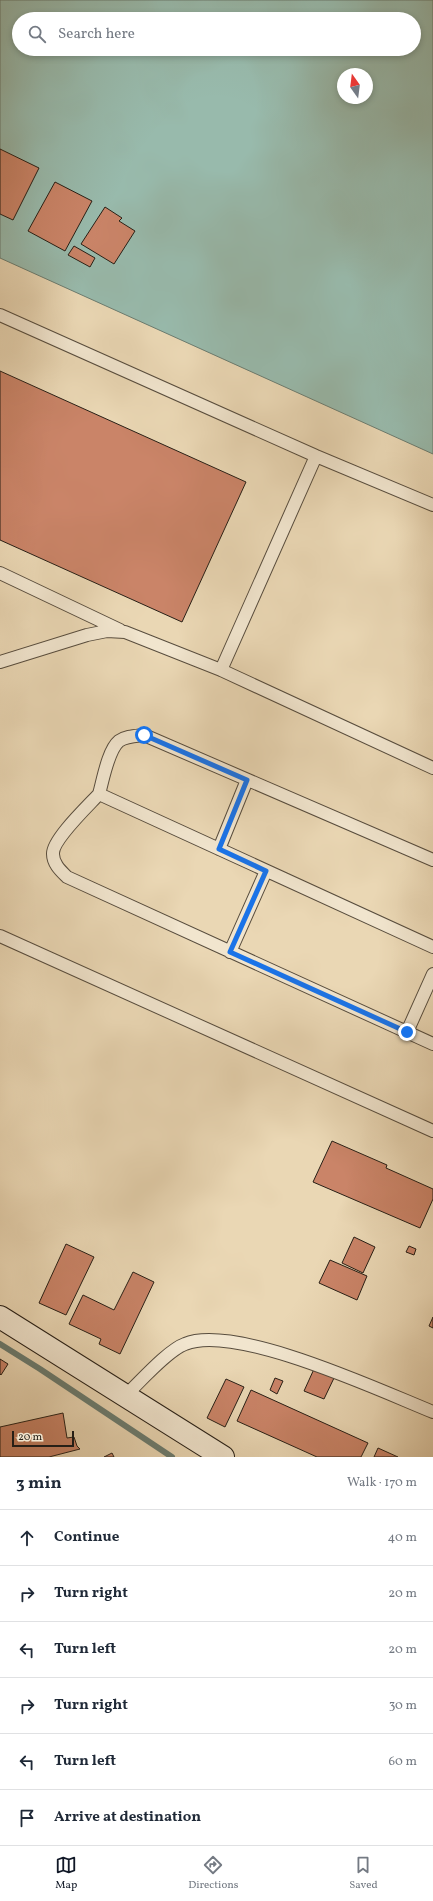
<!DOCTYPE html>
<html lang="en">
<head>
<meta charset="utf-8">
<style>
  :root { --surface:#fff; --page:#f2f2f3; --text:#1f2937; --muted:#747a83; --line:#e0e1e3; --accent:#111827 }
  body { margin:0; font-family:Vollkorn,serif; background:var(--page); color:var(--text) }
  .compass { position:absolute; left:337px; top:68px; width:36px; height:36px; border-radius:50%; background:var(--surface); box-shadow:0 2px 6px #0003; rotate:346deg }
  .scale { position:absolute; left:12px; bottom:10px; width:62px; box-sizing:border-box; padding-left:4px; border:2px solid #271f16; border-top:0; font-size:11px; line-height:14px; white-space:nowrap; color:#271f16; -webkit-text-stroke:3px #f1e5ce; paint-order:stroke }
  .stop { position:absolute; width:12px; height:12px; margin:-9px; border:3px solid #1a73e8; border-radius:50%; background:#fff }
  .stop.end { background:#1a73e8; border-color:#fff; box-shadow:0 1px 4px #0008 }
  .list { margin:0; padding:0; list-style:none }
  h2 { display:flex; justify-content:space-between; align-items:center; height:52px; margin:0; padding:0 16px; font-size:17px }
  h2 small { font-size:13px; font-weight:400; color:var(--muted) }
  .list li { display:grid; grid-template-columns:26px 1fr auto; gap:12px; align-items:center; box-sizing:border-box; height:56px; padding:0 16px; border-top:1px solid var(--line) }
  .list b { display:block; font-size:15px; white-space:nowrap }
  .list em { font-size:13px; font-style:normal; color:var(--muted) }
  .icon { flex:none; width:22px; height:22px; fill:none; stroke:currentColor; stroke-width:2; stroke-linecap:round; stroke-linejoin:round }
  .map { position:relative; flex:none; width:433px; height:1457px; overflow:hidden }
  .search { position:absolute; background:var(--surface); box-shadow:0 2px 6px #0003; left:12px; right:12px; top:12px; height:44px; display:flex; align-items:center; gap:10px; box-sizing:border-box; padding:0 14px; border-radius:22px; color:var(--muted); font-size:15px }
  .sheet { height:388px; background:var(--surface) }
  nav { display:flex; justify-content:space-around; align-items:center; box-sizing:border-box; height:56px; border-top:1px solid var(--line); background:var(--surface); font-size:11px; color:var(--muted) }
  nav a { display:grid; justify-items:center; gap:2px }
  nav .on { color:var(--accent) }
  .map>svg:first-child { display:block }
  .water { fill:#98baac; stroke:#6b7c70; fill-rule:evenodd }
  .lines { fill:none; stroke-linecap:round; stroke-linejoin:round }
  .stream { stroke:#6b7c70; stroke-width:6 }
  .building { fill:#ca8468; stroke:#271f16 }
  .lane-casing { stroke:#584d3e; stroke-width:14 }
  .secondary-casing { stroke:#271f16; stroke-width:24 }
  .lane { stroke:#f1e5ce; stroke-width:12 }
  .secondary { stroke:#f1e5ce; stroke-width:22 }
  .route { stroke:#1a73e8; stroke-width:5 }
</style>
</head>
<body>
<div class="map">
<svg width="433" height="1457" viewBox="0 0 433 1457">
  <rect width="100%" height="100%" fill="#ead7b4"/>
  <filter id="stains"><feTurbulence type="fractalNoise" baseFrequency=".005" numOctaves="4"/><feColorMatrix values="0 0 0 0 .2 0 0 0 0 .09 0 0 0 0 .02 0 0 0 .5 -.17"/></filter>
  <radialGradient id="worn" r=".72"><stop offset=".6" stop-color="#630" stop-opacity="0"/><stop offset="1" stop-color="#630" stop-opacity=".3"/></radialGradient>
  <!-- water -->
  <path class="water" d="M0,0H433V454L0,258ZM19,19H414V49H19ZM343,74H367V98H343Z"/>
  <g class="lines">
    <!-- stream -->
    <path class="stream" d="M0,1344L40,1369L172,1457"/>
  </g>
  <!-- building -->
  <path class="building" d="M0,149L39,168L13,220L0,214Z
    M55,182L92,201L65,251L28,231Z
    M105,207L122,218L119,221L135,231L114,264L81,244Z
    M74,246L95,258L90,267L68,255Z
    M0,371L246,482L182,622L0,540Z
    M332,1141L387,1165L386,1168L433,1189V1199L420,1228L313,1182Z
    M354,1237L375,1247L363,1273L342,1263Z
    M66,1244L94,1257L66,1315L39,1303Z
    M409,1246L416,1249L414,1255L406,1252Z
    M330,1260L367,1276L357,1300L319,1283Z
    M133,1272L154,1282L120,1354L99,1344L101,1339L69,1324L83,1295L114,1310Z
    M433,1317V1328L429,1326Z
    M0,1359L8,1364L1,1375L0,1374Z
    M314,1369L334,1378L324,1399L304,1391Z
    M275,1378L283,1381L277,1394L270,1390Z
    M226,1379L244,1387L225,1427L207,1418Z
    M251,1390L368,1443L361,1457H317L237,1421Z
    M63,1413L67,1438L74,1437L77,1446L80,1449L49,1457H0V1427Z
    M378,1448L398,1457H374Z
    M112,1453L114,1457H104Z"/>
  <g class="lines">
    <!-- lane casing -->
    <g class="lane-casing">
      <path id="lane" d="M0,315L316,456L433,505
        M0,573L120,630
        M0,662L87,635L107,631L125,632L221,670L433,768
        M221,670L316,456
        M99,794C88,806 52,840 53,854C53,864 61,871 67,877L433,1044
        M219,849L247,780
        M433,860L144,735C135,736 126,736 119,741C108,750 103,780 99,794L433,947
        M0,936L433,1131
        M230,952L266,871
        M407,1032L433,974
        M126,1395C140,1382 168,1350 185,1344C235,1323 381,1391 433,1412"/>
    </g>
    <!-- secondary casing -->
    <g class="secondary-casing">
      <path id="secondary" d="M0,1317L223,1457"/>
    </g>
    <!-- lane -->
    <use href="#lane" class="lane"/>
    <!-- secondary -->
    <use href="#secondary" class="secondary"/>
  </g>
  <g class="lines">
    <!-- route -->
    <path class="route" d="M144,735L247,780L219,849L266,871L230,952L407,1032"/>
  </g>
  <rect width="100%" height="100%" filter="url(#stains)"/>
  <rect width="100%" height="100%" fill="url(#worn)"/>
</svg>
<svg class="compass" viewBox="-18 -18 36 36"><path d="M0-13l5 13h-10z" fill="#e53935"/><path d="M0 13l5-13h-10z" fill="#747a83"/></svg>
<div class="scale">20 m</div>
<div class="stop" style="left:144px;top:735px"></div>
<div class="stop end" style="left:407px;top:1032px"></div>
<div class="search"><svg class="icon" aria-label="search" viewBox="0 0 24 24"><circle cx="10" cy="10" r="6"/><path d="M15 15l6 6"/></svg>Search here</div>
</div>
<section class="sheet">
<h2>3 min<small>Walk · 170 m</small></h2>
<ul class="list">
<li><svg class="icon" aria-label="ahead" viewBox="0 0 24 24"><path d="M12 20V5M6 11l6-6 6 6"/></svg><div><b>Continue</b></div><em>40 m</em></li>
<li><svg class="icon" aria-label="right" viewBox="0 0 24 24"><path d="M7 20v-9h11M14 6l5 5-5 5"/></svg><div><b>Turn right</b></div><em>20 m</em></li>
<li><svg class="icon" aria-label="left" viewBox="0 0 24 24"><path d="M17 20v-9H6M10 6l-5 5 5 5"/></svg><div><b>Turn left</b></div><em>20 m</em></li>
<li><svg class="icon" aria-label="right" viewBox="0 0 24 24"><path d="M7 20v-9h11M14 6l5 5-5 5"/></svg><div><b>Turn right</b></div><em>30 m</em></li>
<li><svg class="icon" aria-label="left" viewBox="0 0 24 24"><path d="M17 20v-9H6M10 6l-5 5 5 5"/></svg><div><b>Turn left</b></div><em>60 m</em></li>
<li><svg class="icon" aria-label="arrive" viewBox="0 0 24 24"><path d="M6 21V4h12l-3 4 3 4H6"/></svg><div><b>Arrive at destination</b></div></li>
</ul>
</section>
<nav>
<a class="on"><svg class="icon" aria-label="map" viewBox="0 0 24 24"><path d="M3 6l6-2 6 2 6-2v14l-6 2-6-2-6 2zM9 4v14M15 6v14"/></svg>Map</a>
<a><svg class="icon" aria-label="directions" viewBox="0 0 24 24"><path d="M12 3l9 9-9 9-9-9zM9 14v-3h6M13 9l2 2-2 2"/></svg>Directions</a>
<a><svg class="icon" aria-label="saved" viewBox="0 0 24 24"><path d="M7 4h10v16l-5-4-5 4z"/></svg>Saved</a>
</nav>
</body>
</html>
